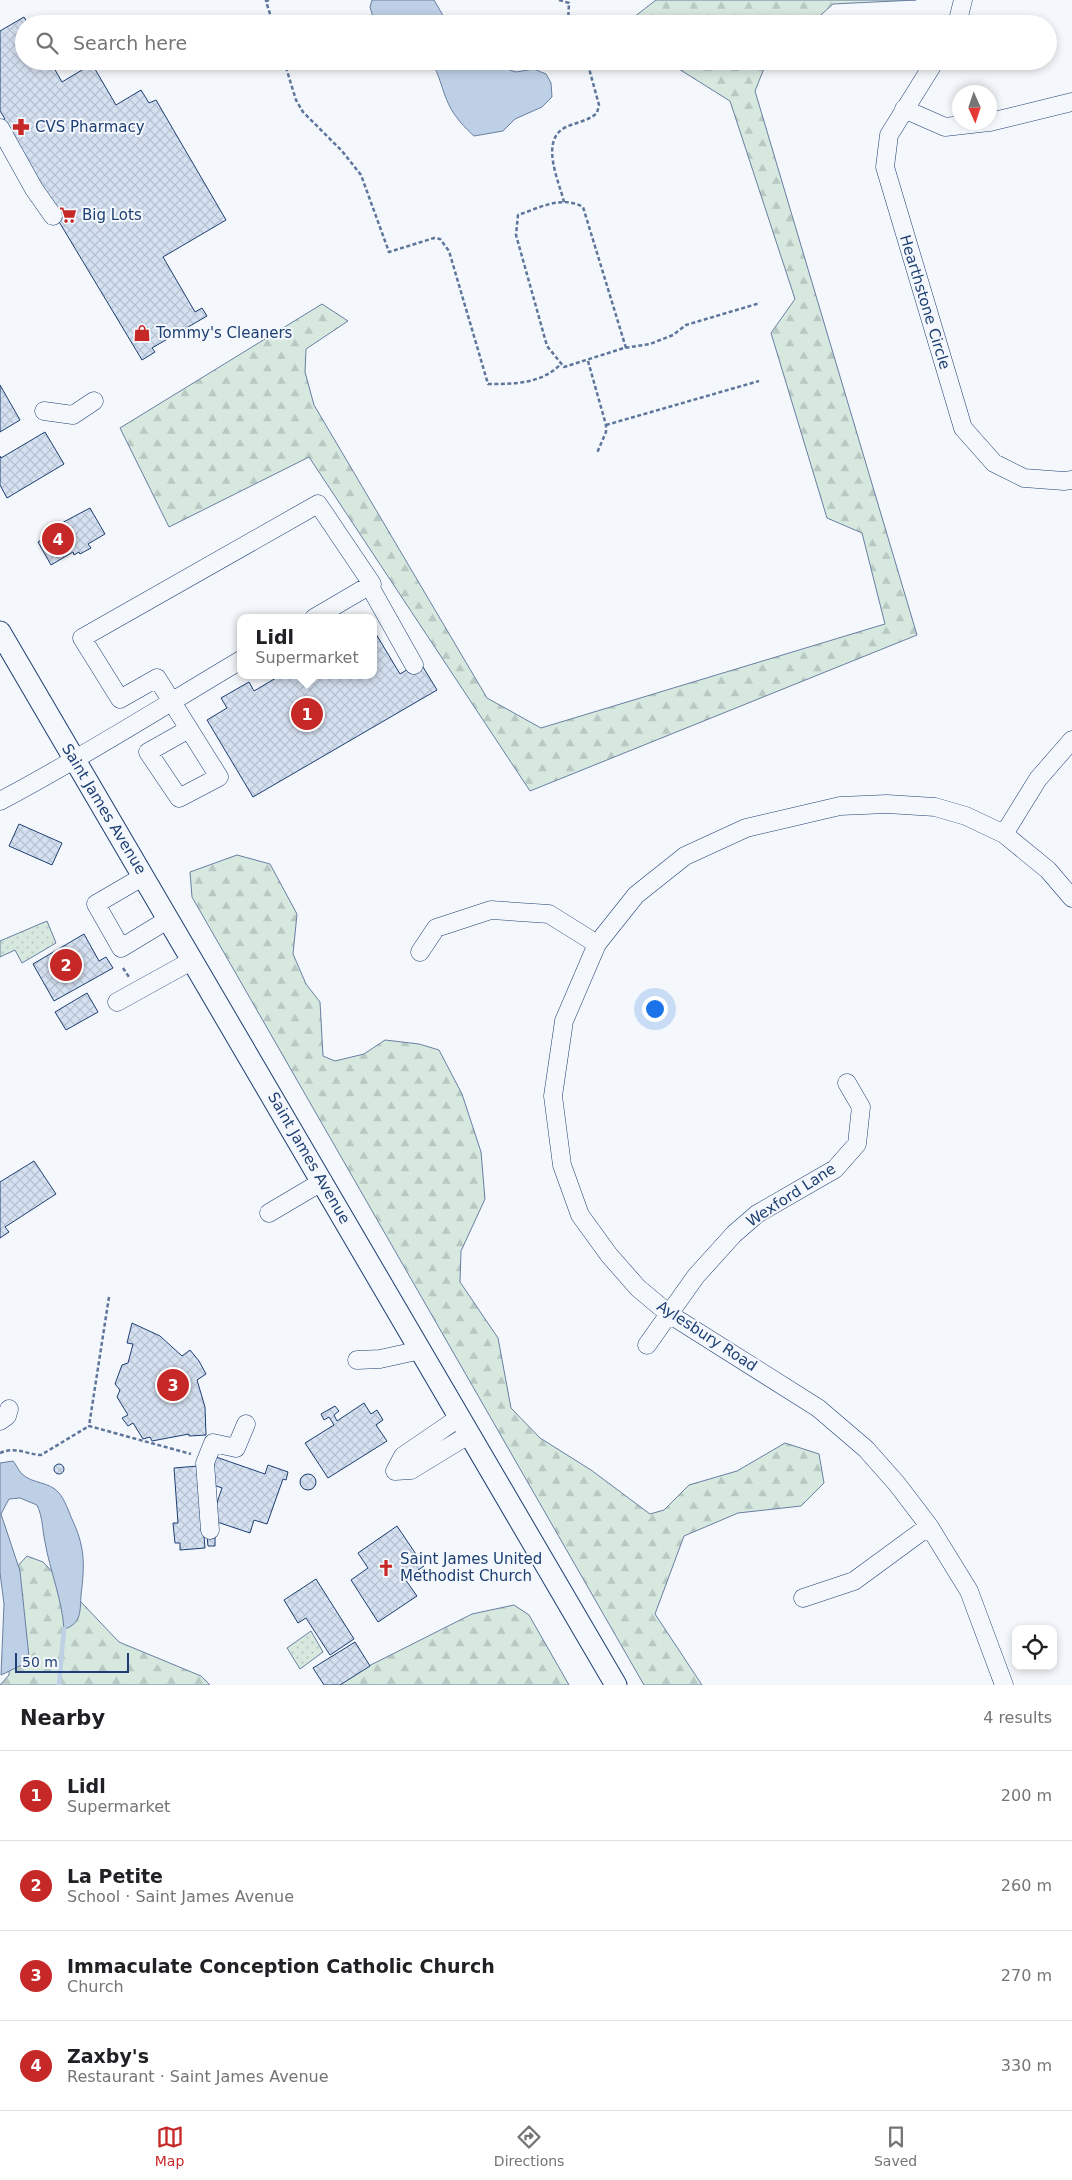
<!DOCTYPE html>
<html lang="en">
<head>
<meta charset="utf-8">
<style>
  :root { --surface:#fff; --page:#f6f6f6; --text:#202124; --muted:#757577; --line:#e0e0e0; --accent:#c62828 }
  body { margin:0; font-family:"DejaVu Sans",sans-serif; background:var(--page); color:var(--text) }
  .controls { position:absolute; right:15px; bottom:15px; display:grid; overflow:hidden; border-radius:10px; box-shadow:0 2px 8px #0003 }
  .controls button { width:45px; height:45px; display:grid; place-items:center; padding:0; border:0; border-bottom:1px solid var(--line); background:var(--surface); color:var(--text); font:25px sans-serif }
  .compass { position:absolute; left:952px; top:85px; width:45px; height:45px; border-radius:50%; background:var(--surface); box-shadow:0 2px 8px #0003; rotate:177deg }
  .scale { position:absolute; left:15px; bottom:12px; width:114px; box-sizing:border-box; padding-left:5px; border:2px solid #1d3f73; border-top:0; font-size:14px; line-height:18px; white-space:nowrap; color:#1d3f73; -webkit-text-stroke:4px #f4f7fb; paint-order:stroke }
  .you { position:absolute; left:654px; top:1008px; width:18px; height:18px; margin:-12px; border:4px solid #fff; border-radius:50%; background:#1a73e8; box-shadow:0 0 0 8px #1a73e833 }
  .badge { display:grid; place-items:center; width:32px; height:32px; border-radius:50%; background:var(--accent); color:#fff; font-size:16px; font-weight:700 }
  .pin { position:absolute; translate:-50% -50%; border:2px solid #fff; box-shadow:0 1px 5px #0006 }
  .popup { position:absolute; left:237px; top:614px; width:140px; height:65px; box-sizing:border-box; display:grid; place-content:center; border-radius:10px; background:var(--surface); filter:drop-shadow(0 1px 4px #0005); font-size:16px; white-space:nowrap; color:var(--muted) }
  .popup b { font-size:19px; color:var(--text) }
  .popup::after { content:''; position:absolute; left:50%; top:100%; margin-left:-10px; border:10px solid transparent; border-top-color:var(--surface) }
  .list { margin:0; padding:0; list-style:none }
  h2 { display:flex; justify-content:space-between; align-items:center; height:65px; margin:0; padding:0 20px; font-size:21px }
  h2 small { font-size:16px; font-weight:400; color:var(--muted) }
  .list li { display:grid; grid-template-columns:32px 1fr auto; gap:15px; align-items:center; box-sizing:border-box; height:90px; padding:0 20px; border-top:1px solid var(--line) }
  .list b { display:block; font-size:19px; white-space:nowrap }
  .list p { margin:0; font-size:16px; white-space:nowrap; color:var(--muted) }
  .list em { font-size:16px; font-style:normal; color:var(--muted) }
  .icon { flex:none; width:28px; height:28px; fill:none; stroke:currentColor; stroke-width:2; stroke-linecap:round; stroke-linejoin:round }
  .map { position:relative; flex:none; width:1072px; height:1685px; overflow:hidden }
  .search { position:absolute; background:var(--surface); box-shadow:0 2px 8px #0003; left:15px; right:15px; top:15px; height:55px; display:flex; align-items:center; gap:12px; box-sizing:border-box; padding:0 18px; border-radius:28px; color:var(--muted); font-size:19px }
  .sheet { height:425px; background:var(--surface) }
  nav { display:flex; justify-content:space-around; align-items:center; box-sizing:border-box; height:70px; border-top:1px solid var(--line); background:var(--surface); font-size:14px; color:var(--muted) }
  nav a { display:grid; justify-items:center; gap:2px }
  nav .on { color:var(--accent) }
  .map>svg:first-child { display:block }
  .forest { fill:url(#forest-firs); stroke:#687fa3 }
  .park { fill:url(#park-dots); stroke:#687fa3 }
  .water { fill:#bed0e5; stroke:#687fa3 }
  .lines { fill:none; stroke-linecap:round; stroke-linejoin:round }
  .stream { stroke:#bed0e5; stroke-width:4.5 }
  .building { fill:url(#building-cross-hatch); stroke:#1d3f73 }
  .minor-casing { stroke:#1d3f73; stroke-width:19 }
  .major-casing { stroke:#1d3f73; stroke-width:23 }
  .path { stroke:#5e769c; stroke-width:2.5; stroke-dasharray:4 2.5; stroke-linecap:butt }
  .minor { stroke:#f4f7fb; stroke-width:18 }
  .major { stroke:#f4f7fb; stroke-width:21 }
  .labels { text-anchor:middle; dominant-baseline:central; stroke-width:4; stroke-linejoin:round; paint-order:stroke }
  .poi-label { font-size:15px; fill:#1d3f73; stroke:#f4f7fb; text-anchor:start }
  .street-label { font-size:15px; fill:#1d3f73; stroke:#f4f7fb }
</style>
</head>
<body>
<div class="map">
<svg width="1072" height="1685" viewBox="0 0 1072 1685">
  <defs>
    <pattern id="forest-firs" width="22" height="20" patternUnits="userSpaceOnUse" patternTransform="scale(1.25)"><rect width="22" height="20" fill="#d7e8df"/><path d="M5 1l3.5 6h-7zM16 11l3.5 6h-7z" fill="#b8c8c3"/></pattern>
    <pattern id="park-dots" width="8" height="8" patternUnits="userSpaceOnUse" patternTransform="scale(1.25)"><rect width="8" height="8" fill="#d7e8df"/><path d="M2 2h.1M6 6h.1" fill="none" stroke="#b8c8c3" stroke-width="1.8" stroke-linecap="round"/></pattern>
    <pattern id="building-cross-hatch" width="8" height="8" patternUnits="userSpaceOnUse" patternTransform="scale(1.25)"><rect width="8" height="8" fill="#d5e0f0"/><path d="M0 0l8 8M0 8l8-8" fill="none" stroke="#b6c1d1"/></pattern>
  </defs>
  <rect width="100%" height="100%" fill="#f4f7fb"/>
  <!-- forest -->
  <path class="forest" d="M656,0H916L833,4L811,24H637L634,17Z
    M666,61H770L765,66L755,91L917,635L530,791L309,457L169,527L120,428L322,304L348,321L306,349L305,372L314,405L487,698L541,728L885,624L862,533L827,518L771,333L795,299L730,101Z
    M237,855L270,864L297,914L293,954L306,984L320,1002L323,1056L335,1061L364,1054L385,1040L419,1044L439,1050L462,1094L481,1152L485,1199L461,1251L460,1282L498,1338L511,1408L540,1438L591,1470L650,1514L664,1510L689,1485L737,1471L785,1443L819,1454L824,1483L801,1506L738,1513L684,1536L655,1614L702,1685H644L192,897L190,872Z
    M27,1556L43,1562L119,1642L201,1676L210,1685H0L9,1675L13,1571Z
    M514,1605L529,1615L569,1685H331L472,1614Z"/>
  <!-- park -->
  <path class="park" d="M47,921L56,943L22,963L15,950L0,957V941Z
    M311,1631L323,1652L300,1669L287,1648Z"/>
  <!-- water -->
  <path class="water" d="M372,0H434L448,24H375L370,7Z
    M431,61H499L501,67L516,72L534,69L546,74L551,83L552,97L542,107L515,119L503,131L474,136C464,127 455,117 449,105C442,91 440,75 431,61Z
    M13,1461C16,1464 18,1470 22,1474C32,1484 49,1481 59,1493C64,1499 68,1509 71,1517C85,1546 85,1563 81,1595C80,1610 82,1624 64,1629C62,1599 50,1571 45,1542C42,1528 43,1518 37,1505L20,1498L9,1499L1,1514L20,1571L29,1657L28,1662L1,1675L4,1604L0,1573V1463Z"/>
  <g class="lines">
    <!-- stream -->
    <path class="stream" d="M59,1685L64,1629"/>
  </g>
  <!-- building -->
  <path class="building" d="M24,17L28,24H24V61H50L62,82L92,64L116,105L141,90L149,103L156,100L226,220L163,257L195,312L202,308L207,316L152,348L155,352L142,360L46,200L2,120L5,119L0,111V31Z
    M0,385L20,420L0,432Z
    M45,432L64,464L7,498L0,485V456L1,458Z
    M90,508L105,534L88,544L91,548L80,554L79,552L74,555L73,552L51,565L38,542L58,530L56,526Z
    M373,629L400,674L420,662L437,690L253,797L207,720L227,708L221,698L249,682L254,691L281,675H373Z
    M19,824L62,843L52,865L9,846Z
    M84,934L99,961L106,957L113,968L54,1001L33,964Z
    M87,993L98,1012L66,1030L55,1012Z
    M34,1161L56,1194L5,1227L9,1232L0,1238V1182Z
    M132,1323L160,1336L182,1356L190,1350L199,1361L206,1374L197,1380L205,1407L206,1435L189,1436V1434L152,1441L150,1437L143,1439L133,1423L128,1426L122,1418L128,1415L117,1397L120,1390L115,1384L122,1365L128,1363L133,1344L127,1343Z
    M364,1403L371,1414L377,1410L383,1420L376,1425L387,1441L328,1478L305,1443L334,1425L329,1417L324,1420L321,1414L335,1406L339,1411L334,1415L337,1421Z
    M216,1457L265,1474L268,1465L288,1472L286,1480L283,1479L267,1524L254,1520L250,1533L211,1520L222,1488L208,1483Z
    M54 1469a5 5 0 1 1 10 0a5 5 0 1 1-10 0Z
    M198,1466L205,1548L180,1550V1543H175L173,1523H178L174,1468Z
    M300 1482a8 8 0 1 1 16 0a8 8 0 1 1-16 0Z
    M397,1526L424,1566L405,1579L417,1596L378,1622L351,1580L368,1568L358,1553Z
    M215,1535V1546H208L207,1536Z
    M316,1579L354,1639L330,1655L306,1618L298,1623L284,1600Z
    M355,1642L370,1666L340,1685H324L313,1668Z"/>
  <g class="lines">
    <!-- minor casing -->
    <g class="minor-casing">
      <path id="minor" d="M957,24L963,0
        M935,61L889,135L885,167L963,428L994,463L1024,478L1064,481L1072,480
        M904,109L945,127L989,122
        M990,122L1072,102
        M0,128L34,189L53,216
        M44,411L73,415L94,401
        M369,585L414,665
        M189,729L148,752L179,798L219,777L157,678L120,699L82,638L318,504L372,584L314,618
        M0,801C82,758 160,708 241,660
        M1004,834L1038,779L1072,740
        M144,876L96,904L121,948L169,919
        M420,952L436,928L491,910L549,914L597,944
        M117,1002L193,960
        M269,1213L323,1181
        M647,1345L696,1276L734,1234L757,1214L835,1169L857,1144L861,1107L847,1083
        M357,1360L380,1359L421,1350
        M0,1421L7,1416L9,1409
        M395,1471L403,1456L460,1417
        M395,1471L411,1470L470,1434
        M210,1530L205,1463L213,1443L236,1448L246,1424
        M803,1598L854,1581L929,1526
        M1004,1685L969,1591L929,1526L897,1484L866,1449L818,1408L669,1314L638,1288L609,1255L580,1215L562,1165L553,1096L564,1021L597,944L636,895L685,856L746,828L840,806L887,804L935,807L966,816L1004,834L1048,870L1072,898"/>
    </g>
    <!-- major casing -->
    <g class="major-casing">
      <path id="major" d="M0,632L616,1685"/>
    </g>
    <!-- path -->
    <path class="path" d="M269,0L266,1L273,24
      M559,0L569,3L568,22
      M544,24L560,20L571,24
      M284,61L296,100L303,112L342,151L361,175L389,252L434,238L440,239L449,251L488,384C515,384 541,384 561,364
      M564,202C559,181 539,140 566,127C577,122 588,121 597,113L599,105L587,61
      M626,348L583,207C562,195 539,208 518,215L516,235L547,346L564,367L624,348L650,344L673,335L686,325L760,303
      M588,361L606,425V432L597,453
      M606,425L759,381
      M123,968L129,977
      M109,1297L89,1426L191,1454
      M0,1453C16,1446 25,1454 41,1455L89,1426"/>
    <!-- minor -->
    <use href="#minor" class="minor"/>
    <!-- major -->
    <use href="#major" class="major"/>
  </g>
  <!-- icons -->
  <defs>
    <g id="pharmacy-bare" transform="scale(1.35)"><path d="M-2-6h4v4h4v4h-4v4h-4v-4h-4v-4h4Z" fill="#c62828" stroke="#f4f7fb" stroke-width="2.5" paint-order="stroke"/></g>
    <g id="supermarket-bare" transform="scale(1.35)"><path d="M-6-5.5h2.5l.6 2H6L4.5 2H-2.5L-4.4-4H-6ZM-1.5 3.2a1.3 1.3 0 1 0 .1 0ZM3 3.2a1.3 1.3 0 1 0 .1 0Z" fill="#c62828" stroke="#f4f7fb" stroke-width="2.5" paint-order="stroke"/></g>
    <g id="shop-bare" transform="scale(1.35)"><path d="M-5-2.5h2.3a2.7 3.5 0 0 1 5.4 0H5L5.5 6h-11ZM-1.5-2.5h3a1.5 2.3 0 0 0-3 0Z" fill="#c62828" stroke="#f4f7fb" stroke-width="2.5" paint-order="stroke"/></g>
    <g id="church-bare" transform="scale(1.35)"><path d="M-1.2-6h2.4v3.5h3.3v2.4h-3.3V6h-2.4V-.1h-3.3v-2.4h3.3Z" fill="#c62828" stroke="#f4f7fb" stroke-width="2.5" paint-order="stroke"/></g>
  </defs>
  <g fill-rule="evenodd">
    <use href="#pharmacy-bare" x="21" y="127"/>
    <use href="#supermarket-bare" x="68" y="215"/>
    <use href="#shop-bare" x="142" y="333"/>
    <use href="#church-bare" x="386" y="1568"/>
  </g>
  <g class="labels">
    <!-- poi labels -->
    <g class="poi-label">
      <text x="35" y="127">CVS Pharmacy</text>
      <text x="82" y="215">Big Lots</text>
      <text x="156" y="333">Tommy's Cleaners</text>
      <text x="400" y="1559">Saint James United<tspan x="400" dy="17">Methodist Church</tspan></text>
    </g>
    <!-- street labels -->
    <g class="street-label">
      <text transform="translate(925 302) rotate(73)">Hearthstone Circle</text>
      <text transform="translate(104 809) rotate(59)">Saint James Avenue</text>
      <text transform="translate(309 1158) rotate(60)">Saint James Avenue</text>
      <text transform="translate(791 1195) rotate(-33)">Wexford Lane</text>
      <text transform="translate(707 1336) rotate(33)">Aylesbury Road</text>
    </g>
  </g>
</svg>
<div class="controls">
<button><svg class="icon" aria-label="locate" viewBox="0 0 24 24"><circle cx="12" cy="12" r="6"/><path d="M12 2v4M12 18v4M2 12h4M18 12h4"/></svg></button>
</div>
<svg class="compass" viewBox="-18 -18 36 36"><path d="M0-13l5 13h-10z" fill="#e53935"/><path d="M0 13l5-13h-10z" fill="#757577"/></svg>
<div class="scale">50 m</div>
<div class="you"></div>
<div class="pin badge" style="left:307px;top:714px">1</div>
<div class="popup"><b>Lidl</b>Supermarket</div>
<div class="pin badge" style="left:66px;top:965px">2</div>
<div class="pin badge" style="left:173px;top:1385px">3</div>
<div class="pin badge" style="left:58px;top:539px">4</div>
<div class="search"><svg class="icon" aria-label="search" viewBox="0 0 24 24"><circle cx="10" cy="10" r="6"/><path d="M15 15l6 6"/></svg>Search here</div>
</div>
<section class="sheet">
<h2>Nearby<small>4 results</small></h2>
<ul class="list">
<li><span class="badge">1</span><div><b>Lidl</b><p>Supermarket</p></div><em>200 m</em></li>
<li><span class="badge">2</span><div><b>La Petite</b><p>School · Saint James Avenue</p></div><em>260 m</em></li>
<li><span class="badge">3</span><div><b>Immaculate Conception Catholic Church</b><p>Church</p></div><em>270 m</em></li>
<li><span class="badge">4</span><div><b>Zaxby's</b><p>Restaurant · Saint James Avenue</p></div><em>330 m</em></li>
</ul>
</section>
<nav>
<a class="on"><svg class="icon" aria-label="map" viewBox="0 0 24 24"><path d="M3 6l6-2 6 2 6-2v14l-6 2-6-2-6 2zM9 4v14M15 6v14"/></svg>Map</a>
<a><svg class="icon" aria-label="directions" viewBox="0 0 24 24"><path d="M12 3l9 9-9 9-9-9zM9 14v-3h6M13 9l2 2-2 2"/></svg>Directions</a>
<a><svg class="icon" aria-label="saved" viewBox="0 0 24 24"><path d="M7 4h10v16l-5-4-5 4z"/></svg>Saved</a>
</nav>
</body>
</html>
